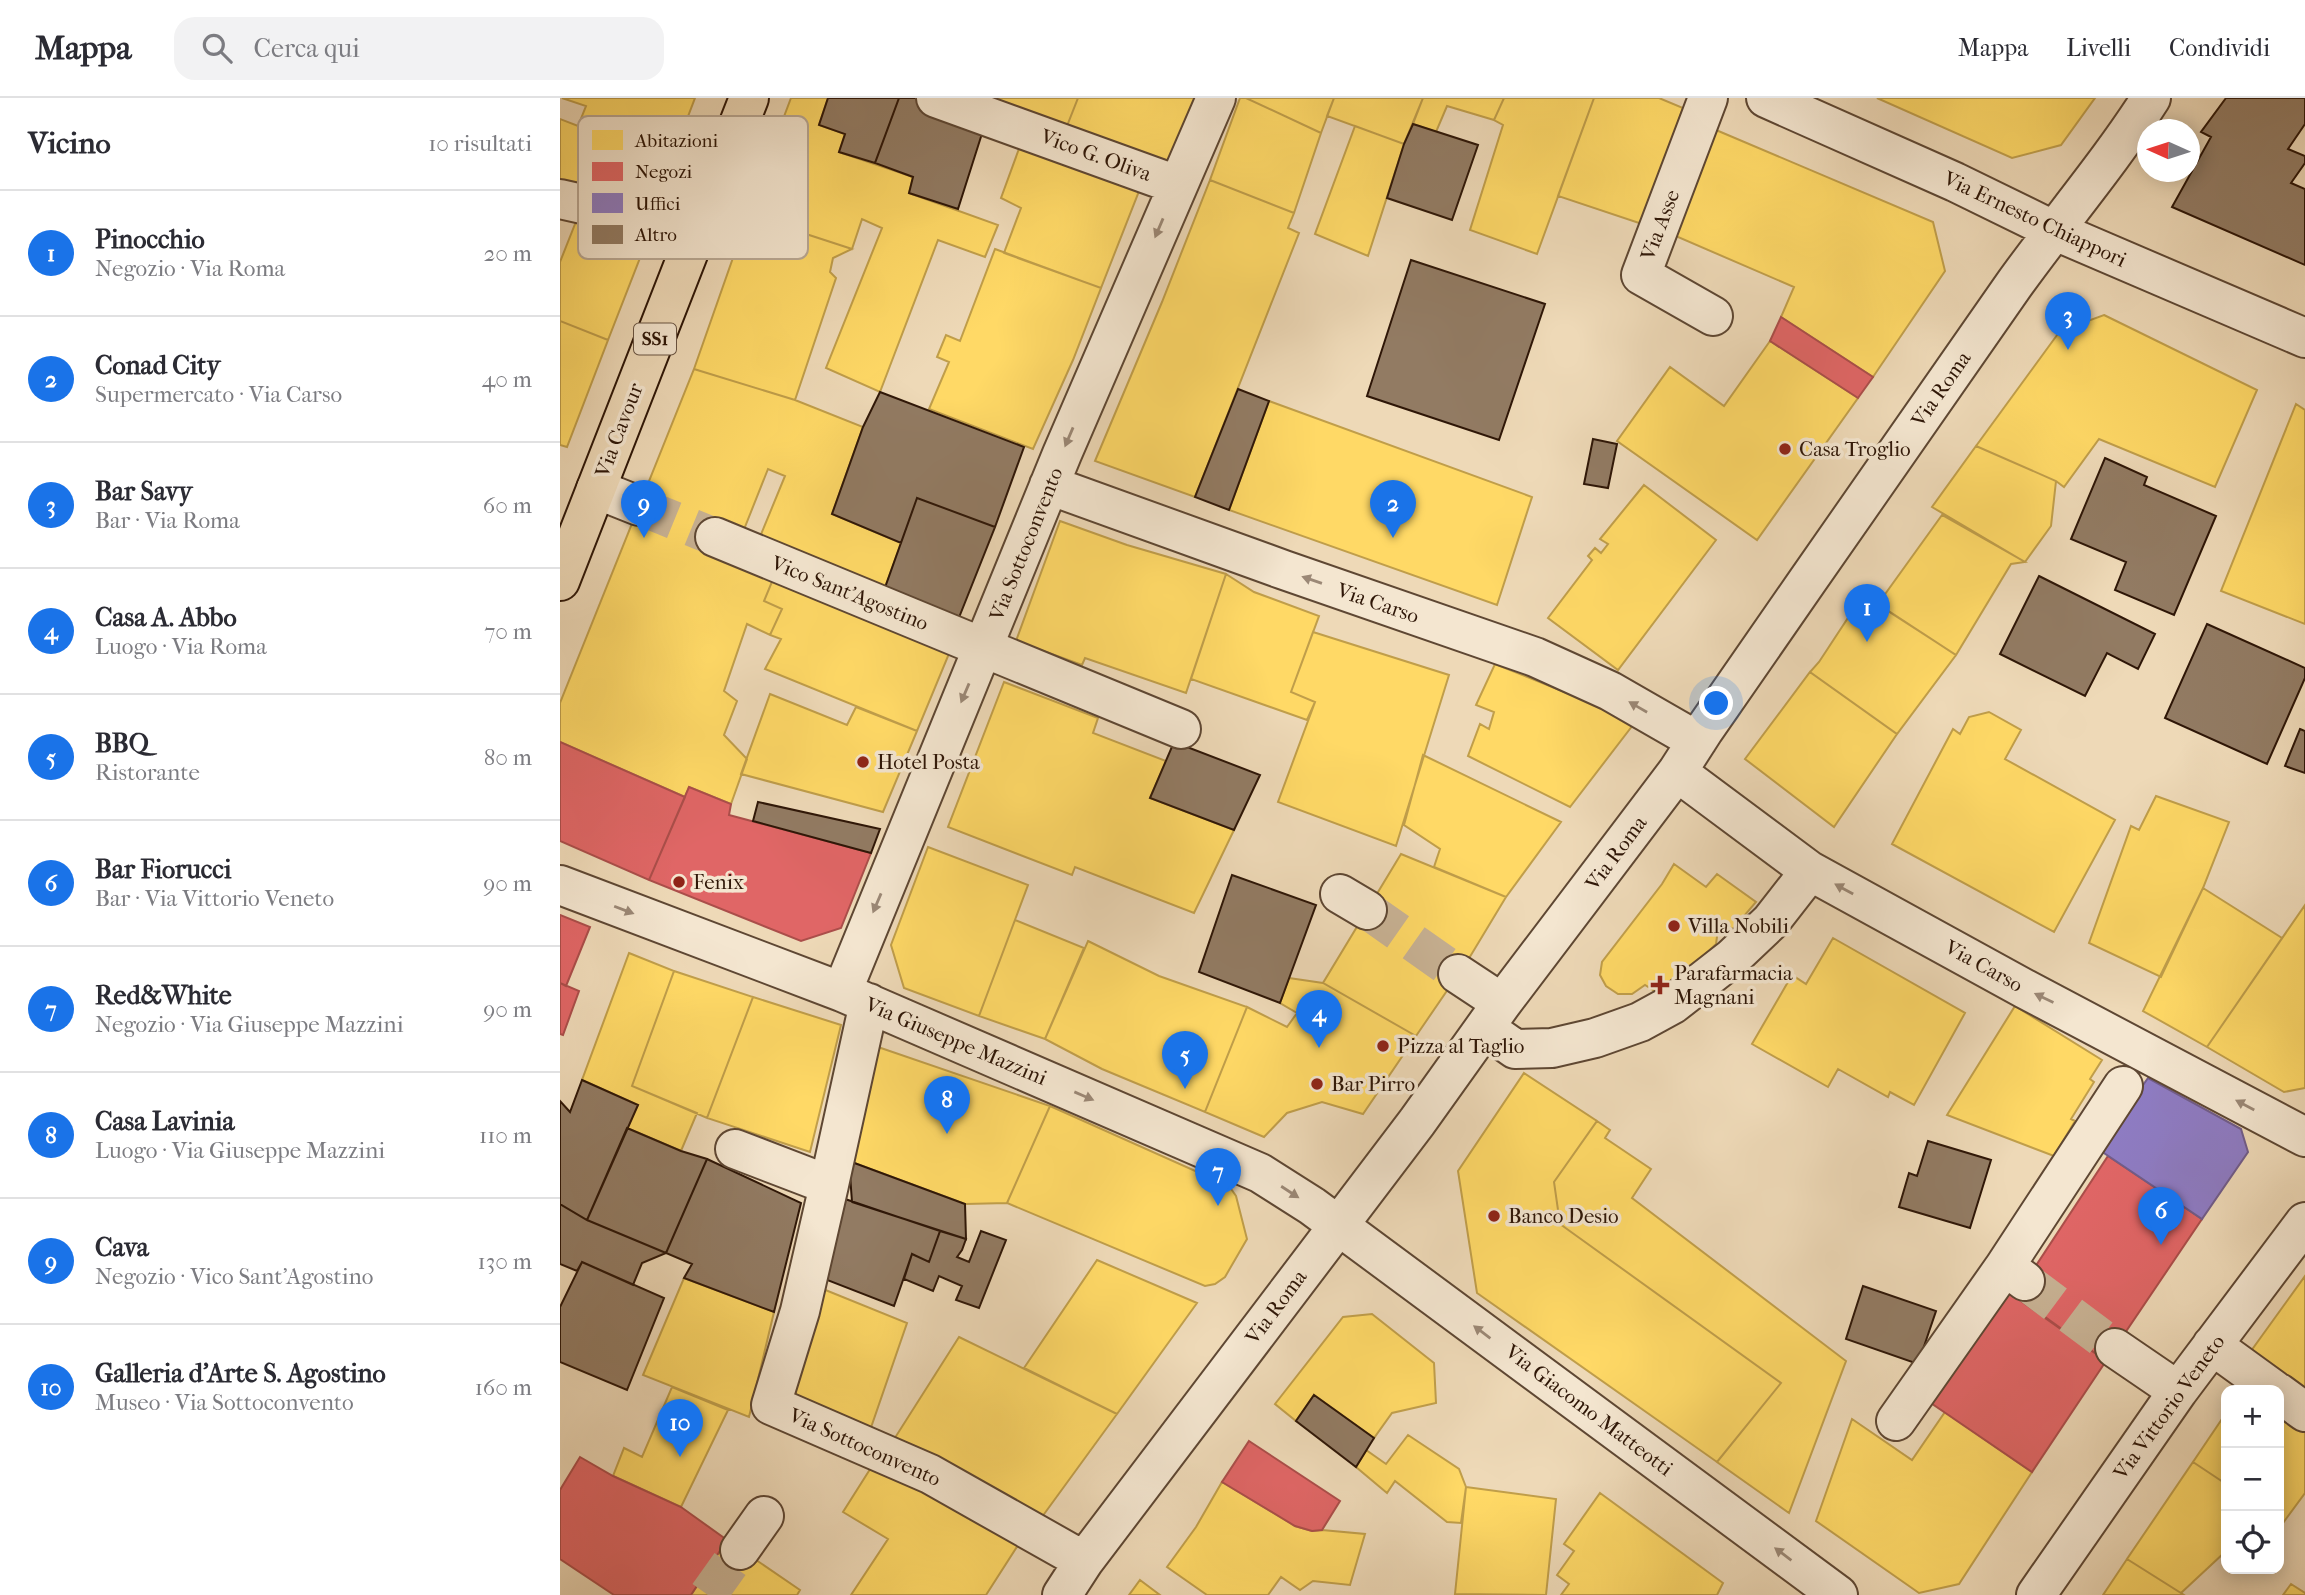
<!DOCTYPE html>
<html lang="it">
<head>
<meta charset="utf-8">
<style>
  :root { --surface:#fff; --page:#f2f2f3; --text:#2b2b33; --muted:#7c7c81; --line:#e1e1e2; --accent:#1a73e8 }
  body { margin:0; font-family:"IM FELL French Canon",serif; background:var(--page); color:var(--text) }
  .controls { position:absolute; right:21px; bottom:21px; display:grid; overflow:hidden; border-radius:14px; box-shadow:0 4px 18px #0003 }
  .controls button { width:63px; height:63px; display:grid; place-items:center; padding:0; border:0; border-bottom:2px solid var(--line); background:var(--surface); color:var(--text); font:35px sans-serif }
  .compass { position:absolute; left:1577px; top:21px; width:63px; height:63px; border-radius:50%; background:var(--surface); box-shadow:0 4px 18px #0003; rotate:273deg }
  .you { position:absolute; left:1157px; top:606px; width:24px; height:24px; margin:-18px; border:5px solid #fff; border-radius:50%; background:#1a73e8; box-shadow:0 0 0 10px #1a73e833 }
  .badge { display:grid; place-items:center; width:46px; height:46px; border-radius:50%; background:var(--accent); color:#fff; font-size:23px; font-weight:700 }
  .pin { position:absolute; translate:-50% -58px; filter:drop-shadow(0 2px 4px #0008) }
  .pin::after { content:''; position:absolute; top:37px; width:24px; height:21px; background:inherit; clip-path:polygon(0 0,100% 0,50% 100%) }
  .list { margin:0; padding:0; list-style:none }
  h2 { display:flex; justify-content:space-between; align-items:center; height:91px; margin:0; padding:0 28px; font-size:30px }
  h2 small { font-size:23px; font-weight:400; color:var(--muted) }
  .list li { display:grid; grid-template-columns:46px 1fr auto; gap:21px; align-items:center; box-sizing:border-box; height:126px; padding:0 28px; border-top:2px solid var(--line) }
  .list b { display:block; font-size:26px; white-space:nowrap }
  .list p { margin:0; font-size:23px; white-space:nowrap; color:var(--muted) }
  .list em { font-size:23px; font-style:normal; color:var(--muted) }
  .icon { flex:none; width:38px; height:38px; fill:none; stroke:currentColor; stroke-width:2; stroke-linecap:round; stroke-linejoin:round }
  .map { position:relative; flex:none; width:1745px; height:1497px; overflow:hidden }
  header { display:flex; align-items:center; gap:42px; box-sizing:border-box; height:98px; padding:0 35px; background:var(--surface); border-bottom:2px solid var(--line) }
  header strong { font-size:33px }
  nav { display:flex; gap:38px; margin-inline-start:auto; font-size:24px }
  .search { width:490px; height:63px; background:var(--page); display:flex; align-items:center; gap:18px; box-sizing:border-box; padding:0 24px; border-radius:21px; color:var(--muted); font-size:26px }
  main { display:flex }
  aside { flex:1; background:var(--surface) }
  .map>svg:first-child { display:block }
  .homes { fill:#ffd966; stroke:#c09e4a; stroke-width:2 }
  .shops { fill:#e06666; stroke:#ab4e4a; stroke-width:2 }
  .offices { fill:#8e7cc3; stroke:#715d8b; stroke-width:2 }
  .building { fill:#927b63; stroke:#2e1607; stroke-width:2 }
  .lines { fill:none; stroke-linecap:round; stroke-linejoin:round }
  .minor-tunnel { stroke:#c8b294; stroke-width:38; stroke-dasharray:38 19; stroke-linecap:butt }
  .minor-casing { stroke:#5e4733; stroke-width:42 }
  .major-casing { stroke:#2e1607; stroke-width:42 }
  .minor { stroke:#f4e6d0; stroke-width:38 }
  .major { stroke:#eed9b7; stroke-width:38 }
  .oneway { fill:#9b8876 }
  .poi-dot { fill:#8f2418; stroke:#f4e6d0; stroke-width:2.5 }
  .labels { text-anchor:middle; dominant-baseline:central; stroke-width:7; stroke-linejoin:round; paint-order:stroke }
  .shield { fill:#f4e6d0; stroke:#695443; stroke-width:2 }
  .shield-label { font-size:19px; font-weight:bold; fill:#2e1607 }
  .street-label { font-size:21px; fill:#2e1607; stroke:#f4e6d0 }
  .poi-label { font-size:21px; fill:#2e1607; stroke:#f4e6d0; text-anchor:start }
  .key { fill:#f4e6d0; stroke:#b9a894; stroke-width:2 }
  .key-label { font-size:19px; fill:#2e1607 }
</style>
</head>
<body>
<header>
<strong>Mappa</strong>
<div class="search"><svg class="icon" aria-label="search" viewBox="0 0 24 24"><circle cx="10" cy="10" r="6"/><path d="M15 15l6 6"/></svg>Cerca qui</div>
<nav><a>Mappa</a><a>Livelli</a><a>Condividi</a></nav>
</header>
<main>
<aside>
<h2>Vicino<small>10 risultati</small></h2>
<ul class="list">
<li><span class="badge">1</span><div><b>Pinocchio</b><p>Negozio · Via Roma</p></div><em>20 m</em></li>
<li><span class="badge">2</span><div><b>Conad City</b><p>Supermercato · Via Carso</p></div><em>40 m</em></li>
<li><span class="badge">3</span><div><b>Bar Savy</b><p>Bar · Via Roma</p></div><em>60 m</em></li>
<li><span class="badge">4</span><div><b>Casa A. Abbo</b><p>Luogo · Via Roma</p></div><em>70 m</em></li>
<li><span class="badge">5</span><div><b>BBQ</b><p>Ristorante</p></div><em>80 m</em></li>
<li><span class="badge">6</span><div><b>Bar Fiorucci</b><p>Bar · Via Vittorio Veneto</p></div><em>90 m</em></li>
<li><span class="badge">7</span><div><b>Red&amp;White</b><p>Negozio · Via Giuseppe Mazzini</p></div><em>90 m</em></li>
<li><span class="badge">8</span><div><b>Casa Lavinia</b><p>Luogo · Via Giuseppe Mazzini</p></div><em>110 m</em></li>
<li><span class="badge">9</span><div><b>Cava</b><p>Negozio · Vico Sant'Agostino</p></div><em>130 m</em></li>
<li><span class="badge">10</span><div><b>Galleria d'Arte S. Agostino</b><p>Museo · Via Sottoconvento</p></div><em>160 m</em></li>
</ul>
</aside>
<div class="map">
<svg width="1745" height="1497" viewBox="0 0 1745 1497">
  <rect width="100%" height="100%" fill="#eed9b7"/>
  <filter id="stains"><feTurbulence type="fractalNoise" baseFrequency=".00286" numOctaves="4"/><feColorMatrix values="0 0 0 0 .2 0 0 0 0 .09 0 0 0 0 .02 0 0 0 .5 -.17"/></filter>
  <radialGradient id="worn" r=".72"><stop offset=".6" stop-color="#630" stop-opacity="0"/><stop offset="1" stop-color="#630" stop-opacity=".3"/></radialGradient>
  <!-- homes -->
  <path class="homes" d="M2,0H135L92,113L0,92V21L18,28L26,8Z
    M231,0H268L259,27L285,36L279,54L353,79L349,95L438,127L425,159L378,142L320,294L266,270L322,130L302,121L292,151L188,117L200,85L208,76L215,58L211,53Z
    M435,0H518L505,33L432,8Z
    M518,0H636L609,64L505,33Z
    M680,0H686L761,35L734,115L650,82Z
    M686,0H774L761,35Z
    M774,0H863L844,46L767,18Z
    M863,0H944L934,22L887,8L876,34L853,26Z
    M944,0H1034L977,156L910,132L943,27L934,22Z
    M1034,0H1099L1123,10L1082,126L998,98Z
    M1317,0H1535L1501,47L1452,60Z
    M795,28L844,46L808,158L755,136Z
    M1156,32L1373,124L1385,173L1313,279L1221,219L1234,189L1111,136Z
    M460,48L581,88L541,190L444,155L461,110L441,100Z
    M650,82L734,115L728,130L739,135L635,399L535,363L602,204Z
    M19,116L87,142L48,242L0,223V164Z
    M188,117L292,151L273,160L270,174L276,180L235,302L134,271Z
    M435,151L541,190L513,262L473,351L369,311L389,264L377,259L386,237L400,243Z
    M1544,217L1697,292L1655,389L1539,341L1504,389L1496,383L1416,348L1500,233Z
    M0,223L48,242L7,349L0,347Z
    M1210,243L1298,300L1197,442L1057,343L1110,269L1164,308Z
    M134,271L235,302L303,329L272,416L341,445L322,498L195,451L225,378L208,371L181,439L216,474L204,503L222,511L210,537L187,526L164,593L177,603L164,637L187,661L171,706L129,689L125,699L0,644V605Z
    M709,303L972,399L937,507L669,412Z
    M1736,306L1745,312V526L1661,493Z
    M1416,348L1496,383L1491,428L1465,464L1372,409Z
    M1084,387L1156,442L1058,572L988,520L1032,462L1028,458L1035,450L1041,455L1048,446L1040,441Z
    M1382,417L1465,464L1451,466L1396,557L1318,506Z
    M500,423L567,447L666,476L626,595L525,560L522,567L456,543Z
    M216,474L393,546L357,633L205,571L221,541L210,537L222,511L204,503Z
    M666,476L694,494L759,518L731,594L755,604L747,622L631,581Z
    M1303,497L1396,557L1337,636L1250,574L1259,564Z
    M753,534L889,577L836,748L718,704L755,604L731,594Z
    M935,566L1076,623L1010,709L908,658L920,626L929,631L934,614L916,607Z
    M1250,574L1337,636L1274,729L1185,661Z
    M444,584L538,620L533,635L606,663L590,700L674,732L634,815L515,769L512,777L388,729Z
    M210,596L287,627L296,609L357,633L323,714L181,676Z
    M1429,614L1461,632L1445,661L1555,722L1494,834L1332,746L1393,631L1400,636L1409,619Z
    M863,657L1001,724L946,799L874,769L880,751L844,727Z
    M1596,698L1669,724L1643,790L1601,879L1529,845L1571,728L1579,732Z
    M368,749L468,787L419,918L344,890L331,847Z
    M841,756L946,799L908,862L856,938L763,885Z
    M1114,766L1146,789L1157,776L1196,804L1173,831L1159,824L1156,846L1113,887L1096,894L1085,887L1072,896H1058L1046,888L1040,877L1042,864L1102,786Z
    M1643,790L1722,840L1647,949L1583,913Z
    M1745,807V990L1724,994L1647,949Z
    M455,822L524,850L485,941L419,918Z
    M1273,840L1405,915L1354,1007L1330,994L1328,999L1278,971L1268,989L1192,946L1232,877L1246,886Z
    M528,843L599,878L687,909L645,1014L542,971L485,941Z
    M69,855L114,873L72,988L137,1015L121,1053L67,1030L78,1007L22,982Z
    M114,873L193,899L147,1020L72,988Z
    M729,880L763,885L856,938L803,1016L762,1004L727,1015L704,1039L645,1014L687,909L727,929L737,915L720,905Z
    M193,899L281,927L250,1054L147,1020Z
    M1455,908L1542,962L1530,981L1534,984L1511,1021L1515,1023L1494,1058L1387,1017Z
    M318,949L490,1008L447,1105L405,1106L289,1063Z
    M964,975L1037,1023L994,1084L1000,1126L1221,1285L1157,1364L917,1195L898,1073Z
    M490,1008L669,1088L676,1098L687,1141L665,1179L655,1186L645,1188L447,1105Z
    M1037,1023L1050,1032L1045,1040L1091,1071L1072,1100L1286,1263L1229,1415L1157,1364L1221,1285L1000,1126L994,1084Z
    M537,1162L637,1205L557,1316L464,1270Z
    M1745,1178V1291L1691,1253Z
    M124,1180L214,1214L189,1319L83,1277Z
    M258,1189L347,1225L307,1341L222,1300Z
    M812,1216L874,1265L876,1305L832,1315L814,1340L754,1297L736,1323L715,1306L783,1219Z
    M399,1239L557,1316L479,1423L331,1346Z
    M112,1289L168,1312L121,1409L53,1378L64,1350L82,1359Z
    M1719,1307L1745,1326V1395L1723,1425L1719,1422Z
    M1385,1314L1472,1374L1399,1486L1359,1495L1256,1423L1292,1321L1352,1362Z
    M1666,1315V1386L1633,1364Z
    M848,1337L899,1371L906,1389L901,1425L887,1424L835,1383L827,1395L796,1369L806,1352L826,1366Z
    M319,1357L462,1441L426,1497H291L328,1441L283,1414Z
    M1633,1364L1666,1386V1457L1664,1455L1621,1495L1567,1461Z
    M662,1384L735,1428L752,1433L762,1432L805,1436L790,1487L753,1483L740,1492L721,1479L708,1497H647L607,1469L636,1429Z
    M906,1389L996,1401L986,1497L895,1496Z
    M1040,1395L1163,1485L1157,1497H1001L1009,1486L997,1477L1014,1453L1004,1446Z
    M167,1442L240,1492L237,1497H131Z
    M1567,1461L1621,1495L1624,1497H1543Z
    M580,1482L600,1497H569Z
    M1731,1486L1745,1495V1497H1723Z"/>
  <!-- shops -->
  <path class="shops" d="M1221,219L1313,279L1298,300L1210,243Z
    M0,644L125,699L89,782L0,743Z
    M129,689L171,706L169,717L311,755L281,830L241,843L89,782Z
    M0,817L30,829L6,888L0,885Z
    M0,885L19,893L3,937L0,936Z
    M1548,1058L1642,1121L1546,1263L1456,1198Z
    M1444,1191L1546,1263L1472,1374L1365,1301Z
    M689,1343L780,1403L762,1432L752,1433L735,1428L662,1384Z
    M20,1359L53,1378L121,1409L167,1442L131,1497H54L0,1461V1392Z"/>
  <!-- offices -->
  <path class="offices" d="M1588,980L1681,1031L1688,1054L1642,1121L1538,1051Z"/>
  <!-- building -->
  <path class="building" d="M268,0H339L315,65L279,54L285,36L259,27Z
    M339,0H358L426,23L398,111L349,95L353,79L315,65Z
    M1666,0H1745V26L1728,51L1745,58V65L1731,85L1745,91V167L1612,109L1651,39L1641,34Z
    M853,26L918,47L892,122L827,100L844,46Z
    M851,162L985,206L939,342L807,298Z
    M678,291L709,303L669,412L635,399Z
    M320,294L464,349L435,429L357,400L341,445L272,416L303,329Z
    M1033,341L1057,346L1048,390L1024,386Z
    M1545,360L1587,379L1584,387L1656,418L1614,517L1555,492L1566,464L1511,441Z
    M357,400L435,429L396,527L322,498Z
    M1479,478L1595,536L1578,571L1547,555L1525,598L1440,556Z
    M1647,526L1745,570V580L1707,666L1605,620Z
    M1740,631L1745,633V675L1725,668Z
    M614,644L700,677L674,732L590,700Z
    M198,704L320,731L311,755L193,723Z
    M672,777L756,807L720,905L639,874Z
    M22,982L78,1007L27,1122L0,1106V1003L10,1014Z
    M67,1030L121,1053L147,1061L106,1155L27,1122Z
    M1368,1043L1431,1062L1410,1130L1339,1109L1349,1075L1357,1078Z
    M147,1061L241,1105L214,1214L124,1180L132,1166L106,1155Z
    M289,1063L405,1106L406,1141L292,1104Z
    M285,1101L380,1133L369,1164L352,1156L334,1208L262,1180Z
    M0,1106L27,1122L106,1155L82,1165L73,1187L22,1164L17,1173L0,1166Z
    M380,1133L406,1141L402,1152L397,1159L409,1164L421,1133L446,1142L419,1210L396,1202L402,1188L379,1178L373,1193L344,1181L352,1156L369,1164Z
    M22,1164L104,1200L67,1292L0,1264V1209Z
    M1303,1188L1376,1213L1358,1266L1286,1241Z
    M754,1297L814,1340L796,1369L736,1323Z"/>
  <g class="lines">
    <!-- minor-tunnel -->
    <path class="minor-tunnel" d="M79,408L155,439
      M807,812L898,876
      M1465,1183L1555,1250
      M148,1497L180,1452"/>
    <!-- minor casing -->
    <g class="minor-casing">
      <path id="minor" d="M376,0L617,87
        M1148,0L1081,177L1153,218
        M1206,0L1395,84L1493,132L1745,240
        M0,101L40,110L134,141
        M489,387L724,472L975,559L1050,593L1137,643
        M36,391L79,408
        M155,439L621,631
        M1117,674L1250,773L1465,891L1745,1039
        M0,787L282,894L700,1075L752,1108L1278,1497
        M780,796L807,812
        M898,876L942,905
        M282,894L502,356L656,0
        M925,930L955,951L992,950L1035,940L1080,924L1113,906L1172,860L1211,823L1250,773
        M175,1051L269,1087L309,905
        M269,1087L240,1213L211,1307L370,1376L524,1463
        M1465,1183L1445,1168L1563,988
        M1652,1247L1714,1292
        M1555,1250L1618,1293
        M1719,1295L1745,1314
        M1336,1323L1445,1168
        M180,1452L204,1418
        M502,1497L524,1463L857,1024L942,905L1117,674L1144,632C1247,484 1349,335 1453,188C1498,125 1549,66 1591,0
        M1476,1497L1618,1293L1745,1124"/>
    </g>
    <!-- major casing -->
    <g class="major-casing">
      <path id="major" d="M0,483L189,0"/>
    </g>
    <!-- minor -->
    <use href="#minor" class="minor"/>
    <!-- major -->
    <use href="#major" class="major"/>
  </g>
  <!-- one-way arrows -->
  <defs><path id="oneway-solid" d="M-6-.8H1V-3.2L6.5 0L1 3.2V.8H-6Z" transform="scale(1.75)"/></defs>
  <g class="oneway">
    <use href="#oneway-solid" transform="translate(599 130) rotate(113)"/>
    <use href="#oneway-solid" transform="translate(509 339) rotate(113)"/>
    <use href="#oneway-solid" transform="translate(752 482) rotate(-161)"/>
    <use href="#oneway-solid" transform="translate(405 595) rotate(113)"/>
    <use href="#oneway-solid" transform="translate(1078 609) rotate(-150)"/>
    <use href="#oneway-solid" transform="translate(1284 791) rotate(-151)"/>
    <use href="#oneway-solid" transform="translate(317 805) rotate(113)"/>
    <use href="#oneway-solid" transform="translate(64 812) rotate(21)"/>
    <use href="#oneway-solid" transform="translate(1484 900) rotate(-154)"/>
    <use href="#oneway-solid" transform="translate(524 998) rotate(23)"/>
    <use href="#oneway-solid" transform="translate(1685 1007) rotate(-152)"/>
    <use href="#oneway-solid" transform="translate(730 1094) rotate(33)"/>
    <use href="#oneway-solid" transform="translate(922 1234) rotate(-143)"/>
    <use href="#oneway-solid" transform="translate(1223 1456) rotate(-143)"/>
  </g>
  <!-- markers -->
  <g class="poi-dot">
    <circle cx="1225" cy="351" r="7"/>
    <circle cx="303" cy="664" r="7"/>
    <circle cx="119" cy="784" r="7"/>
    <circle cx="1114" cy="828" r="7"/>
    <path d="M1096.5 876.5h7v7h7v7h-7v7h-7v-7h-7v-7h7z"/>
    <circle cx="823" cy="948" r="7"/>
    <circle cx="757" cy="986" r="7"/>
    <circle cx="934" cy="1118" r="7"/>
  </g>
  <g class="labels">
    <!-- shield labels -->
    <rect class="shield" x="74" y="225.5" width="42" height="31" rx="5"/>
    <g class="shield-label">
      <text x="95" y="241">SS1</text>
    </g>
    <!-- street labels -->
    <g class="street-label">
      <text transform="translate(536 57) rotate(20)">Vico G. Oliva</text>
      <text transform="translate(1475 121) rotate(25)">Via Ernesto Chiappori</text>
      <text transform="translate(1100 127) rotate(-69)">Via Asse</text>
      <text transform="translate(1381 291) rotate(-55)">Via Roma</text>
      <text transform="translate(59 332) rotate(-69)">Via Cavour</text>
      <text transform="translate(466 446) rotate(-68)">Via Sottoconvento</text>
      <text transform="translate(290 495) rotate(22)">Vico Sant'Agostino</text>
      <text transform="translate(818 505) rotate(19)">Via Carso</text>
      <text transform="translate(1056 755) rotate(-53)">Via Roma</text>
      <text transform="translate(1424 868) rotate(29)">Via Carso</text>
      <text transform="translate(396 943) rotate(23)">Via Giuseppe Mazzini</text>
      <text transform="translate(716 1209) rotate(-53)">Via Roma</text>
      <text transform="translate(1609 1309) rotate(-54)">Via Vittorio Veneto</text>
      <text transform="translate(1029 1312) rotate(37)">Via Giacomo Matteotti</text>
      <text transform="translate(305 1349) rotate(24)">Via Sottoconvento</text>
    </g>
    <!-- poi labels -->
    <g class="poi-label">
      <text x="1239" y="351">Casa Troglio</text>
      <text x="317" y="664">Hotel Posta</text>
      <text x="133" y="784">Fenix</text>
      <text x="1128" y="828">Villa Nobili</text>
      <text x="1114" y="875">Parafarmacia<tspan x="1114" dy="24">Magnani</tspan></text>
      <text x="837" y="948">Pizza al Taglio</text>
      <text x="771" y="986">Bar Pirro</text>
      <text x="948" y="1118">Banco Desio</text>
    </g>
  </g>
  <!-- legend -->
  <rect x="18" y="18" width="230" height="143" rx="10" class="key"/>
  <rect x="32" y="32" width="31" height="20" fill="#ffd966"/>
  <rect x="32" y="64" width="31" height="19" fill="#e06666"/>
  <rect x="32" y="95" width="31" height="20" fill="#8e7cc3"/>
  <rect x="32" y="127" width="31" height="19" fill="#927b63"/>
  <g class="key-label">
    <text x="75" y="49">Abitazioni</text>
    <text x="75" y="80">Negozi</text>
    <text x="75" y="112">Uffici</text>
    <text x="75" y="143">Altro</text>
  </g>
  <rect width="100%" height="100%" filter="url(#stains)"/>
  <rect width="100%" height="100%" fill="url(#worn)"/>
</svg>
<div class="controls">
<button>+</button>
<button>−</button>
<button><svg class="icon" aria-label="locate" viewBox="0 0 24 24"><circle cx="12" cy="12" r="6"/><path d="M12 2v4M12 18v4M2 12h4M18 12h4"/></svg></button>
</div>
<svg class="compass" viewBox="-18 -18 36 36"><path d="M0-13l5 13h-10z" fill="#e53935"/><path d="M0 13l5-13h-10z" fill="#7c7c81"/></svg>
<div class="you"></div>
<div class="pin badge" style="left:1307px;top:544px">1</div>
<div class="pin badge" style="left:833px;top:440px">2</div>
<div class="pin badge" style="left:1508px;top:252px">3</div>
<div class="pin badge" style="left:759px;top:950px">4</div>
<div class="pin badge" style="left:625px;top:991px">5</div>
<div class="pin badge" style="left:1601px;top:1147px">6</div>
<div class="pin badge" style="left:658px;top:1108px">7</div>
<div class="pin badge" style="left:387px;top:1036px">8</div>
<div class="pin badge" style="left:84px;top:440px">9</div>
<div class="pin badge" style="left:120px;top:1359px">10</div>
</div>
</main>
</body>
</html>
